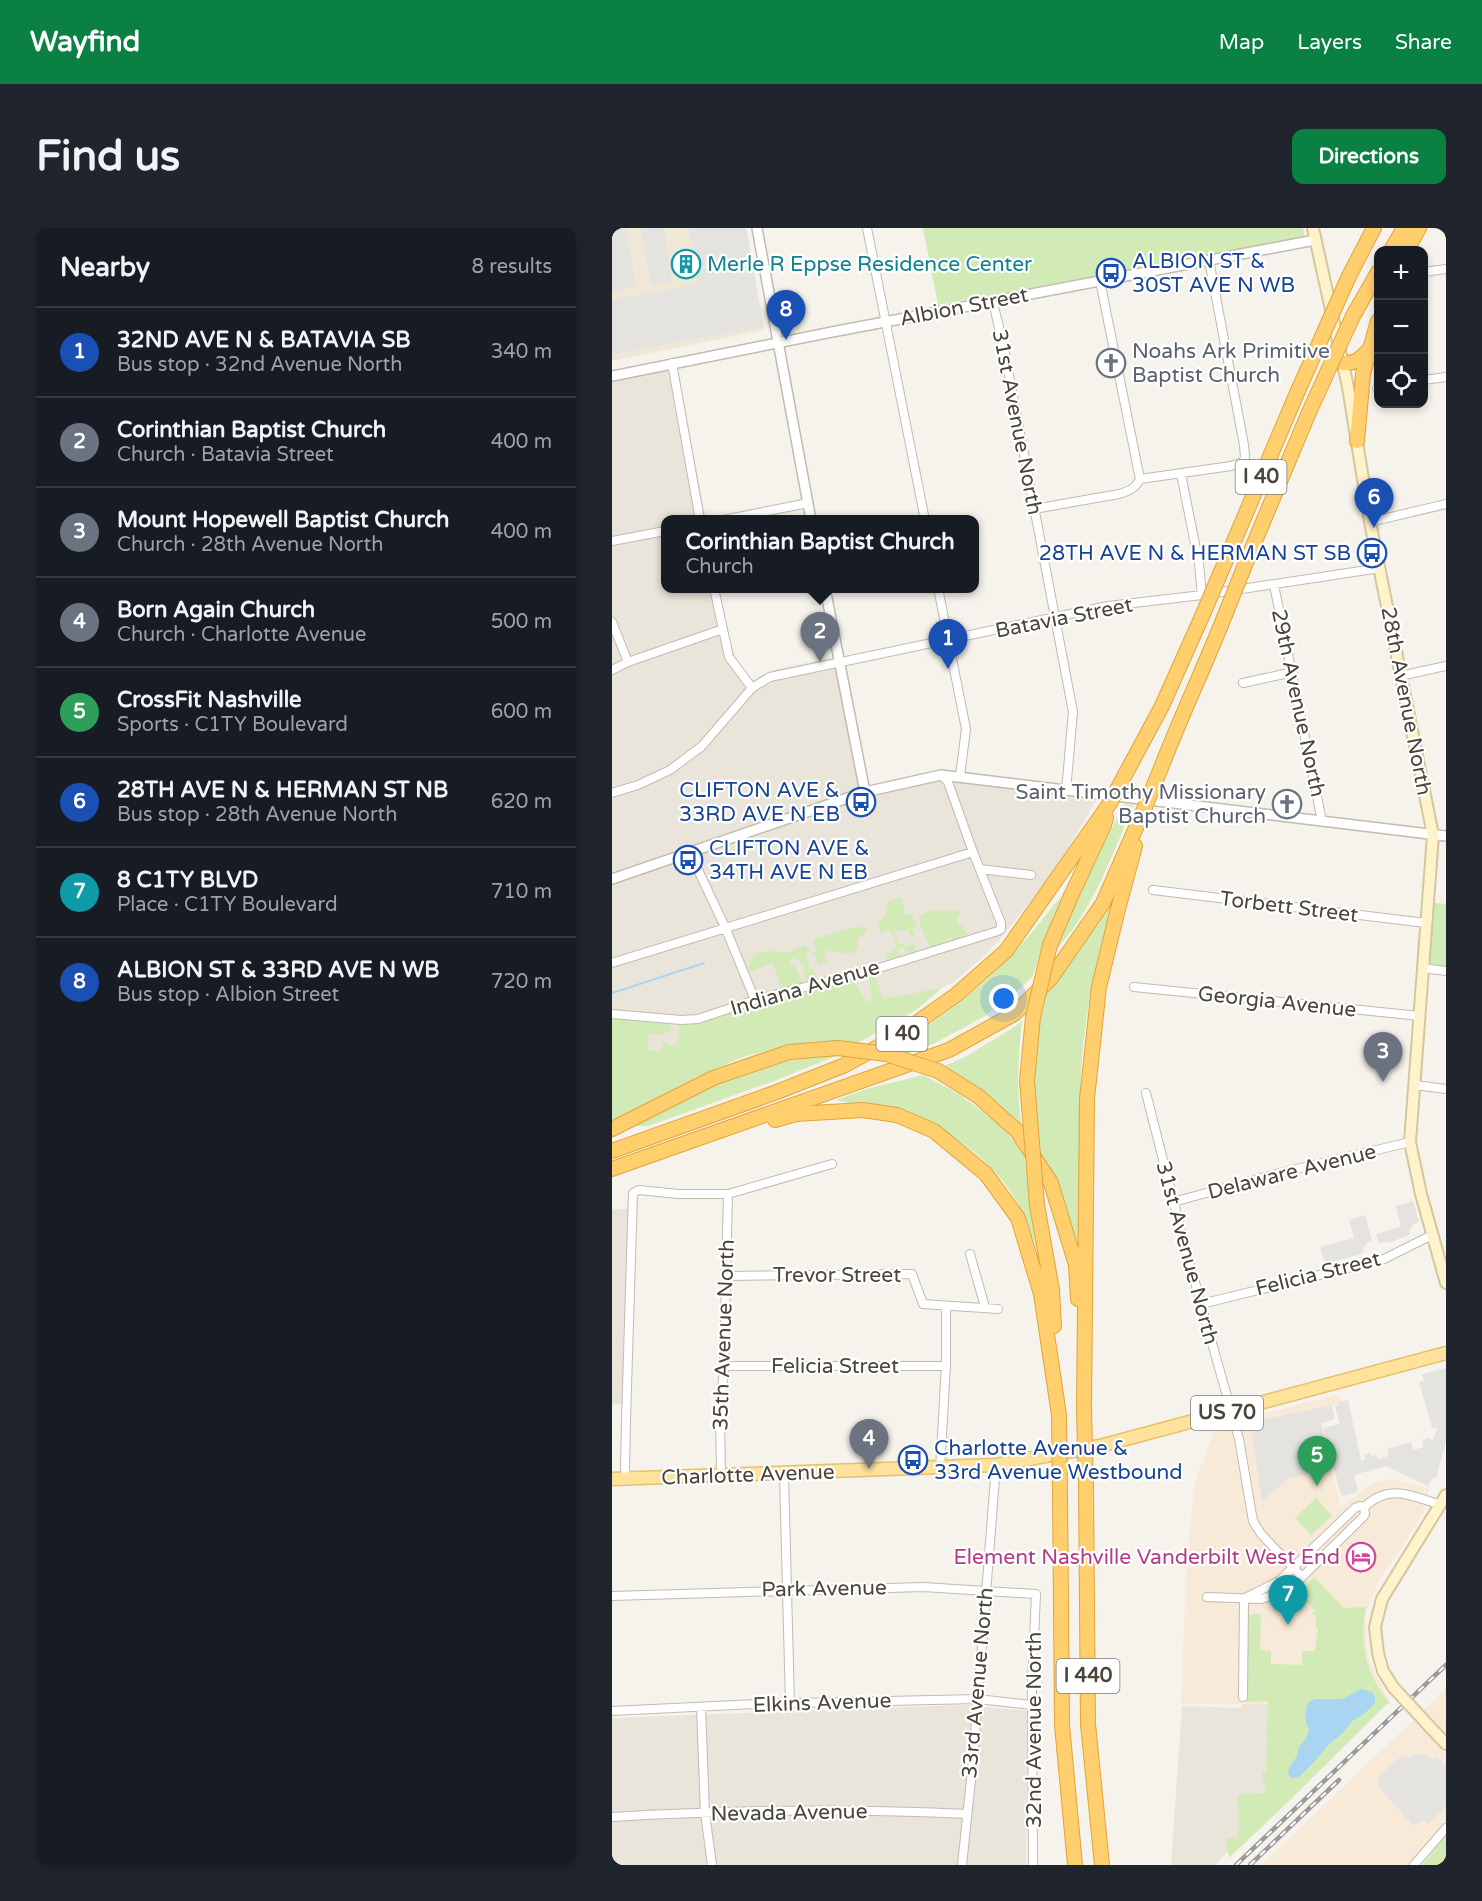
<!DOCTYPE html>
<html lang="en">
<head>
<meta charset="utf-8">
<style>
  :root { --surface:#171b24; --page:#20242c; --text:#f1f3f6; --muted:#9ea1a6; --line:#363941; --accent:#0b8043 }
  body { margin:0; font-family:"Varela Round",sans-serif; background:var(--page); color:var(--text) }
  .controls { position:absolute; right:18px; top:18px; display:grid; overflow:hidden; border-radius:12px; box-shadow:0 3px 9px #0003 }
  .controls button { width:54px; height:54px; display:grid; place-items:center; padding:0; border:0; border-bottom:2px solid var(--line); background:var(--surface); color:var(--text); font:30px sans-serif }
  .you { position:absolute; left:392px; top:771px; width:21px; height:21px; margin:-15px; border:4px solid #fff; border-radius:50%; background:#1a73e8; box-shadow:0 0 0 9px #1a73e833 }
  .badge { display:grid; place-items:center; width:39px; height:39px; border-radius:50%; background:var(--accent); color:#fff; font-size:20px; font-weight:700 }
  .pin { position:absolute; translate:-50% -50px; filter:drop-shadow(0 2px 3px #0008) }
  .pin::after { content:''; position:absolute; top:32px; width:21px; height:18px; background:inherit; clip-path:polygon(0 0,100% 0,50% 100%) }
  .popup { position:absolute; left:49px; top:287px; width:318px; height:78px; box-sizing:border-box; display:grid; place-content:center; border-radius:12px; background:var(--surface); filter:drop-shadow(0 2px 4px #0005); font-size:20px; white-space:nowrap; color:var(--muted) }
  .popup b { font-size:22px; color:var(--text) }
  .popup::after { content:''; position:absolute; left:50%; top:100%; margin-left:-12px; border:12px solid transparent; border-top-color:var(--surface) }
  .list { margin:0; padding:0; list-style:none }
  h2 { display:flex; justify-content:space-between; align-items:center; height:78px; margin:0; padding:0 24px; font-size:26px }
  h2 small { font-size:20px; font-weight:400; color:var(--muted) }
  .list li { display:grid; grid-template-columns:39px 1fr auto; gap:18px; align-items:center; box-sizing:border-box; height:90px; padding:0 24px; border-top:2px solid var(--line) }
  .list b { display:block; font-size:22px; white-space:nowrap }
  .list p { margin:0; font-size:20px; white-space:nowrap; color:var(--muted) }
  .list em { font-size:20px; font-style:normal; color:var(--muted) }
  .icon { flex:none; width:33px; height:33px; fill:none; stroke:currentColor; stroke-width:2; stroke-linecap:round; stroke-linejoin:round }
  .map { position:relative; flex:none; width:834px; height:1637px; overflow:hidden; border-radius:12px }
  header { display:flex; align-items:center; gap:36px; box-sizing:border-box; height:84px; padding:0 30px; background:var(--accent); color:#fff }
  header strong { font-size:28px }
  nav { display:flex; gap:33px; margin-inline-start:auto; font-size:21px }
  .intro { display:flex; align-items:center; justify-content:space-between; box-sizing:border-box; height:144px; padding:0 36px }
  h1 { margin:0; font-size:42px }
  .button { padding:15px 27px; border-radius:12px; background:var(--accent); color:#fff; font-size:21px; font-weight:700 }
  main { display:flex; gap:36px; padding:0 36px }
  aside { flex:1; background:var(--surface); border-radius:12px; box-shadow:0 3px 9px #0003 }
  .map>svg:first-child { display:block }
  .residential { fill:#eae5da }
  .commercial { fill:#f7ead8 }
  .education { fill:#efe8d6 }
  .green { fill:#d2eab5 }
  .parking { fill:#e5e3e0 }
  .water { fill:#a9d4f2 }
  .lines { fill:none; stroke-linecap:round; stroke-linejoin:round }
  .stream { stroke:#a9d4f2; stroke-width:2 }
  .minor-casing { stroke:#c2bbae; stroke-width:10 }
  .tertiary-casing { stroke:#c2bbae; stroke-width:12 }
  .secondary-casing { stroke:#d6c79b; stroke-width:14 }
  .primary-casing { stroke:#e6c16a; stroke-width:15 }
  .motorway-casing { stroke:#e0a43c; stroke-width:16 }
  .minor { stroke:#fff; stroke-width:8 }
  .tertiary { stroke:#fff; stroke-width:9 }
  .secondary { stroke:#fff3cd; stroke-width:10 }
  .primary { stroke:#ffe39c; stroke-width:12 }
  .motorway { stroke:#ffcf6e; stroke-width:14 }
  .rail-casing { stroke:#9a9a9a; stroke-width:4.5 }
  .rail { stroke:#fff; stroke-width:2; stroke-dasharray:7; stroke-linecap:butt }
  .secondary-bridge-casing { stroke:#d6c79b; stroke-width:14; stroke-linecap:butt }
  .motorway-bridge-casing { stroke:#e0a43c; stroke-width:16; stroke-linecap:butt }
  .secondary-bridge { stroke:#fff3cd; stroke-width:10 }
  .motorway-bridge { stroke:#ffcf6e; stroke-width:14 }
  .labels { text-anchor:middle; dominant-baseline:central; stroke-width:4.5; stroke-linejoin:round; paint-order:stroke }
  .shield { fill:#fff; stroke:#817c74; stroke-width:1.5 }
  .shield-label { font-size:20px; font-weight:bold; fill:#4b4439 }
  .transit-label { font-size:21px; fill:#164399; stroke:#fff; text-anchor:start }
  .culture-label { font-size:21px; fill:#0d838f; stroke:#fff; text-anchor:start }
  .street-label { font-size:21px; fill:#4b4439; stroke:#fff }
  .worship-label { font-size:21px; fill:#5b616d; stroke:#fff; text-anchor:start }
  .hotel-label { font-size:21px; fill:#b23c85; stroke:#fff; text-anchor:end }
</style>
</head>
<body>
<header>
<strong>Wayfind</strong>
<nav><a>Map</a><a>Layers</a><a>Share</a></nav>
</header>
<div class="intro"><h1>Find us</h1><a class="button">Directions</a></div>
<main>
<aside>
<h2>Nearby<small>8 results</small></h2>
<ul class="list">
<li><span class="badge" style="background:#1a4fb4">1</span><div><b>32ND AVE N &amp; BATAVIA SB</b><p>Bus stop · 32nd Avenue North</p></div><em>340 m</em></li>
<li><span class="badge" style="background:#6b7280">2</span><div><b>Corinthian Baptist Church</b><p>Church · Batavia Street</p></div><em>400 m</em></li>
<li><span class="badge" style="background:#6b7280">3</span><div><b>Mount Hopewell Baptist Church</b><p>Church · 28th Avenue North</p></div><em>400 m</em></li>
<li><span class="badge" style="background:#6b7280">4</span><div><b>Born Again Church</b><p>Church · Charlotte Avenue</p></div><em>500 m</em></li>
<li><span class="badge" style="background:#2e9e5b">5</span><div><b>CrossFit Nashville</b><p>Sports · C1TY Boulevard</p></div><em>600 m</em></li>
<li><span class="badge" style="background:#1a4fb4">6</span><div><b>28TH AVE N &amp; HERMAN ST NB</b><p>Bus stop · 28th Avenue North</p></div><em>620 m</em></li>
<li><span class="badge" style="background:#0f9aa8">7</span><div><b>8 C1TY BLVD</b><p>Place · C1TY Boulevard</p></div><em>710 m</em></li>
<li><span class="badge" style="background:#1a4fb4">8</span><div><b>ALBION ST &amp; 33RD AVE N WB</b><p>Bus stop · Albion Street</p></div><em>720 m</em></li>
</ul>
</aside>
<div class="map">
<svg width="834" height="1637" viewBox="0 0 834 1637">
  <rect width="100%" height="100%" fill="#f6f3ec"/>
  <!-- residential -->
  <path class="residential" d="M64,134L94,291L53,292V360L107,361L117,411L126,436L137,452H141L154,445L165,441L223,429L253,563L329,547L487,567L457,619L435,652L389,710L373,727L342,754L330,760L0,856V148Z
    M0,981H17L11,1176H0Z
    M630,1470H664L660,1567L619,1621L603,1637H559L570,1478L630,1480Z
    M351,1477L417,1483L414,1637H0V1490Z"/>
  <!-- commercial -->
  <path class="commercial" d="M727,1166L729,1175L720,1177L723,1191L709,1195L729,1279L751,1261L763,1255L779,1251L817,1261L811,1286L767,1353L754,1383V1412L758,1435L779,1476H569L575,1327L583,1255L604,1198Z
    M834,1461V1600L802,1637H649Z"/>
  <!-- education -->
  <path class="education" d="M0,0H134L152,102L0,133Z"/>
  <!-- green -->
  <path class="green" d="M311,0H691L693,9L326,77Z
    M512,576L521,577C500,628 481,682 443,723L468,663Z
    M450,667L438,697L420,749L402,766L373,788L323,815L295,826L279,822C322,795 364,765 399,728C417,709 434,687 450,667Z
    M285,670H290L293,687L298,686L306,698L300,700L303,709L299,710L296,702L288,703L282,701L287,716H292L293,719L301,716L304,723L295,725L292,719L286,721V727H290V728L276,732L273,725L281,724V722L285,721L279,702L272,703L270,708L266,695L275,683L276,673Z
    M499,672L502,673C487,724 474,777 470,830C465,893 470,956 467,1018L449,967L427,926L421,844L430,767L462,730L488,694Z
    M816,674L834,676V743L811,740Z
    M326,681L331,683L347,682L350,684L345,688V695L350,698L356,710L340,713L339,710L333,714L318,720L308,697L307,688L320,682Z
    M253,699L255,703L245,712L247,720L244,721L245,723L238,726L237,723L231,726L224,723L220,724L218,721L212,725L215,734L206,737L203,727L200,728L199,725L206,723L201,716L202,711L239,700Z
    M193,717L198,723L193,725L198,741H201L206,752L195,755L191,742L193,741L191,735L189,736L188,732H185L184,729L178,732V738L182,737L191,754L188,757H181L182,762L171,765L161,735L138,744L135,737L139,736L137,732L146,725L160,723L175,725Z
    M260,746L263,747L271,771L330,760L304,782L244,816L209,814L183,816L131,829L86,848L0,893V791L58,795L59,803L53,805V807L37,806L36,822L49,823L51,813L57,815L59,818L66,816L67,796C92,800 121,781 146,777L241,751L254,773H260L257,749Z
    M410,792C406,829 404,865 410,901L330,839L353,829L404,798Z
    M210,828H224L162,853L36,898H23L104,856L164,834Z
    M311,847L347,866L381,892L394,904L412,927L423,1016C416,999 410,981 400,966C371,920 321,893 269,879C254,875 238,876 224,872L255,861Z
    M704,1270L720,1288L699,1307L683,1290Z
    M702,1349L732,1380L754,1379C747,1414 754,1447 777,1474L675,1575L617,1630L614,1611L626,1608L627,1577H625L626,1569L629,1566L653,1565V1554L651,1553L650,1544H654L656,1473L634,1474L636,1387L649,1386L648,1422L659,1423V1436L690,1437V1423H703L706,1401L704,1400V1387H700L703,1383L686,1364Z
    M834,1607V1637H810Z"/>
  <!-- parking -->
  <path class="parking" d="M0,0H14L24,59L0,63Z
    M29,0H52L60,54L39,57Z
    M77,0H134L152,99L0,126V72L85,56Z
    M801,973L807,994L802,996L797,1003L799,1006L779,1014L767,1015L764,1006L789,999L784,978Z
    M753,987L760,1013L754,1015V1018L751,1019L752,1025L720,1034V1036L714,1038L708,1019L742,1010L737,992Z
    M834,1140V1213L824,1250H820L816,1258L774,1238L742,1247L746,1262L743,1265L729,1268L711,1200L728,1196L723,1178L727,1177V1174L736,1172L749,1232H753L752,1227L758,1225L760,1228L764,1227L766,1231L777,1228L775,1221L799,1214L801,1222L812,1219L810,1212L818,1210L820,1214L825,1201L824,1199L820,1200L807,1154L812,1152L810,1146Z
    M719,1177L723,1191L709,1195L720,1239L676,1251L650,1273L638,1195Z
    M803,1526H814L821,1532L825,1529L834,1539V1579L816,1596L812,1593L801,1597L766,1558L767,1549L790,1527L800,1529Z"/>
  <!-- water -->
  <path class="water" d="M750,1461L761,1465L763,1469V1475L753,1485L740,1493L731,1505L717,1516L704,1532L687,1549L679,1550L676,1545L677,1540L685,1528L687,1519L694,1510L697,1503L693,1489L696,1475L703,1471H730Z"/>
  <g class="lines">
    <!-- stream -->
    <path class="stream" d="M0,765L92,735"/>
    <!-- minor casing -->
    <g class="minor-casing">
      <path id="minor" d="M255,0L313,292
        M812,44L834,41
        M488,53L528,251
        M381,74L392,121L461,484L454,563
        M60,135L88,292
        M812,152L834,149
        M765,160H766
        M569,246L587,336L590,367
        M422,281L507,266C517,263 523,261 528,251L619,238L631,234L633,229L632,217L597,32
        M111,292L196,275
        M758,294L834,276
        M0,313L53,303
        M662,357L710,593
        M102,360L117,429L140,460
        M326,360L354,501L348,548
        M0,394L16,434
        M0,442L16,434L111,401
        M788,448L834,438
        M631,455L681,444
        M0,565L26,557L58,542L90,518L140,460L158,449L496,378L590,367L768,340
        M78,625L113,699L143,772
        M368,641L419,647
        M541,662L814,695
        M0,735L361,624
        M811,740L834,743
        M522,759L808,788
        M0,786L69,792L86,791L143,772L267,740L386,703L389,701V695L361,624L336,554L329,547
        M803,857L834,861
        M534,865L575,1026L627,1211L641,1293L649,1306L690,1349
        M561,974L664,946L798,914
        M358,1026L373,1079
        M114,1048L300,1046L311,1076L386,1081
        M589,1076L772,1031L820,1007
        M112,1138H334
        M328,1240L334,1138V1078
        M172,1246L178,1477
        M109,1248L108,1188L112,1138L116,966
        M15,1251L13,1241L14,1192L21,965L27,962L66,966H116L220,936
        M0,1368L311,1359L424,1366L420,1456L421,1637
        M595,1369L649,1371L671,1364L683,1356L751,1289L753,1286L752,1279C778,1255 800,1268 829,1277
        M633,1370L667,1353L743,1280L748,1278L752,1279
        M631,1469L632,1371
        M89,1479L93,1585L100,1637
        M0,1483L143,1476L366,1471L420,1477
        M0,1589C118,1582 237,1580 355,1586
        M350,1637L361,1533L384,1237
        M802,1637L834,1600"/>
    </g>
    <!-- tertiary casing -->
    <g class="tertiary-casing">
      <path id="tertiary" d="M145,0L199,292
        M0,148L220,104L703,12
        M213,360L253,564
        M0,651L253,564L329,547L834,608"/>
    </g>
    <!-- secondary casing -->
    <g class="secondary-casing">
      <path id="secondary" d="M701,0L736,159L758,294L821,607L798,914L809,966L834,1055
        M781,1459L771,1443L766,1425L763,1399L770,1371L834,1267
        M818,1499L834,1516"/>
    </g>
    <!-- primary casing -->
    <g class="primary-casing">
      <path id="primary" d="M0,1251L384,1237L488,1218L834,1125"/>
    </g>
    <!-- motorway casing -->
    <g class="motorway-casing">
      <path id="motorway" d="M779,22L792,0
        M795,22L807,0
        M737,48L762,0
        M741,88L766,44
        M731,135C743,136 748,131 757,122
        M745,213L751,146L766,93
        M614,332L685,165
        M635,332L698,182
        M522,530L550,478L591,386
        M549,540C569,488 593,438 613,387
        M459,668L492,597L494,590
        M366,868L405,903L439,955L464,1037L466,1071
        M163,892L184,886L251,882L285,887L322,903L374,946L406,990L429,1066L447,1187
        M0,901L101,850L177,824
        M0,923L165,864L233,837L286,808L344,767L394,723L498,575
        M0,941L337,822L402,786L439,750L491,675L533,579
        M425,977L440,1062L442,1098
        M472,1181L475,871L487,759L505,685L523,618
        M474,1259L476,1496L490,1637
        M448,1264L450,1497L463,1637"/>
    </g>
    <!-- minor -->
    <use href="#minor" class="minor"/>
    <!-- tertiary -->
    <use href="#tertiary" class="tertiary"/>
    <!-- secondary -->
    <use href="#secondary" class="secondary"/>
    <!-- primary -->
    <use href="#primary" class="primary"/>
    <!-- motorway -->
    <use href="#motorway" class="motorway"/>
    <!-- rail casing -->
    <g class="rail-casing">
      <path id="rail" d="M624,1637L834,1437
        M638,1637L727,1552"/>
    </g>
    <!-- rail -->
    <use href="#rail" class="rail"/>
    <!-- secondary-bridge casing -->
    <g class="secondary-bridge-casing">
      <path id="secondary-bridge" d="M781,1459L818,1499"/>
    </g>
    <!-- motorway-bridge casing -->
    <g class="motorway-bridge-casing">
      <path id="motorway-bridge" d="M685,165L737,48
        M698,182L741,88
        M591,386L614,332
        M613,387L635,332
        M498,575L522,530
        M533,579L549,540
        M177,824L226,820L274,826L326,843L366,868
        M425,977L415,853L421,789L438,717L459,668
        M472,1181L474,1259
        M447,1187L448,1264"/>
    </g>
    <!-- secondary-bridge -->
    <use href="#secondary-bridge" class="secondary-bridge"/>
    <!-- motorway-bridge -->
    <use href="#motorway-bridge" class="motorway-bridge"/>
  </g>
  <!-- icons -->
  <defs>
    <g id="building-ring" transform="scale(1.5)"><circle r="9.5" fill="#fff" stroke="#0f9aa8" stroke-width="1.5"/><path d="M-4-6H4V6H1V3H-1V6H-4ZM-2.5-4.3h1.7v1.8h-1.7ZM.8-4.3h1.7v1.8H.8ZM-2.5-1h1.7V.8h-1.7ZM.8-1h1.7V.8H.8Z" fill="#0f9aa8"/></g>
    <g id="bus-ring" transform="scale(1.5)"><circle r="9.5" fill="#fff" stroke="#1a4fb4" stroke-width="1.5"/><path d="M-5-6H5V4H4V6H2V4H-2V6H-4V4H-5ZM-3.5-4V0h7V-4ZM-3.5 1.2v1.5H-2V1.2ZM2 1.2v1.5H3.5V1.2Z" fill="#1a4fb4"/></g>
    <g id="church-ring" transform="scale(1.5)"><circle r="9.5" fill="#fff" stroke="#6b7280" stroke-width="1.5"/><path d="M-1.2-6h2.4v3.5h3.3v2.4h-3.3V6h-2.4V-.1h-3.3v-2.4h3.3Z" fill="#6b7280"/></g>
    <g id="hotel-ring" transform="scale(1.5)"><circle r="9.5" fill="#fff" stroke="#d1479c" stroke-width="1.5"/><path d="M-6-4.5h1.5V1H6V5H4.5V3h-9V5H-6ZM-4 0a1.8 1.8 0 1 1 3.6 0ZM.5 0V-2.5h3Q6-2.5 6 0Z" fill="#d1479c"/></g>
  </defs>
  <g fill-rule="evenodd">
    <use href="#building-ring" x="74" y="36"/>
    <use href="#bus-ring" x="499" y="45"/>
    <use href="#church-ring" x="499" y="135"/>
    <use href="#bus-ring" x="760" y="325"/>
    <use href="#bus-ring" x="249" y="574"/>
    <use href="#church-ring" x="675" y="576"/>
    <use href="#bus-ring" x="76" y="632"/>
    <use href="#bus-ring" x="301" y="1232"/>
    <use href="#hotel-ring" x="749" y="1329"/>
  </g>
  <g class="labels">
    <!-- shield labels -->
    <g class="shield">
      <rect x="623.5" y="232" width="51" height="34" rx="4.5"/>
      <rect x="264.5" y="789" width="51" height="34" rx="4.5"/>
      <rect x="579" y="1168" width="72" height="34" rx="4.5"/>
      <rect x="444.5" y="1431" width="63" height="34" rx="4.5"/>
    </g>
    <g class="shield-label">
      <text x="649" y="249">I 40</text>
      <text x="290" y="806">I 40</text>
      <text x="615" y="1185">US 70</text>
      <text x="476" y="1448">I 440</text>
    </g>
    <!-- transit labels -->
    <g class="transit-label">
      <text x="520" y="33">ALBION ST &amp;<tspan x="520" dy="24">30ST AVE N WB</tspan></text>
      <text x="739" y="325" text-anchor="end">28TH AVE N &amp; HERMAN ST SB</text>
      <text x="228" y="562" text-anchor="end">CLIFTON AVE &amp;<tspan x="228" dy="24">33RD AVE N EB</tspan></text>
      <text x="97" y="620">CLIFTON AVE &amp;<tspan x="97" dy="24">34TH AVE N EB</tspan></text>
      <text x="322" y="1220">Charlotte Avenue &amp;<tspan x="322" dy="24">33rd Avenue Westbound</tspan></text>
    </g>
    <!-- culture labels -->
    <g class="culture-label">
      <text x="95" y="36">Merle R Eppse Residence Center</text>
    </g>
    <!-- street labels -->
    <g class="street-label">
      <text transform="translate(352 79) rotate(-11)">Albion Street</text>
      <text transform="translate(405 194) rotate(79)">31st Avenue North</text>
      <text transform="translate(452 390) rotate(-11)">Batavia Street</text>
      <text transform="translate(794 473) rotate(79)">28th Avenue North</text>
      <text transform="translate(686 475) rotate(78)">29th Avenue North</text>
      <text transform="translate(677 679) rotate(7)">Torbett Street</text>
      <text transform="translate(193 760) rotate(-16)">Indiana Avenue</text>
      <text transform="translate(665 774) rotate(6)">Georgia Avenue</text>
      <text transform="translate(680 944) rotate(-14)">Delaware Avenue</text>
      <text transform="translate(575 1025) rotate(75)">31st Avenue North</text>
      <text transform="translate(706 1046) rotate(-14)">Felicia Street</text>
      <text x="225" y="1047">Trevor Street</text>
      <text transform="translate(112 1107) rotate(-88)">35th Avenue North</text>
      <text x="223" y="1138">Felicia Street</text>
      <text transform="translate(136 1247) rotate(-2)">Charlotte Avenue</text>
      <text transform="translate(212 1361) rotate(-1)">Park Avenue</text>
      <text transform="translate(366 1455) rotate(-85)">33rd Avenue North</text>
      <text transform="translate(210 1475) rotate(-2)">Elkins Avenue</text>
      <text transform="translate(422 1502) rotate(-90)">32nd Avenue North</text>
      <text transform="translate(177 1585) rotate(-1)">Nevada Avenue</text>
    </g>
    <!-- worship labels -->
    <g class="worship-label">
      <text x="520" y="123">Noahs Ark Primitive<tspan x="520" dy="24">Baptist Church</tspan></text>
      <text x="654" y="564" text-anchor="end">Saint Timothy Missionary<tspan x="654" dy="24">Baptist Church</tspan></text>
    </g>
    <!-- hotel labels -->
    <g class="hotel-label">
      <text x="728" y="1329">Element Nashville Vanderbilt West End</text>
    </g>
  </g>
</svg>
<div class="controls">
<button>+</button>
<button>−</button>
<button><svg class="icon" aria-label="locate" viewBox="0 0 24 24"><circle cx="12" cy="12" r="6"/><path d="M12 2v4M12 18v4M2 12h4M18 12h4"/></svg></button>
</div>
<div class="you"></div>
<div class="pin badge" style="left:336px;top:441px;background:#1a4fb4">1</div>
<div class="pin badge" style="left:208px;top:434px;background:#6b7280">2</div>
<div class="popup"><b>Corinthian Baptist Church</b>Church</div>
<div class="pin badge" style="left:771px;top:854px;background:#6b7280">3</div>
<div class="pin badge" style="left:257px;top:1241px;background:#6b7280">4</div>
<div class="pin badge" style="left:705px;top:1258px;background:#2e9e5b">5</div>
<div class="pin badge" style="left:762px;top:300px;background:#1a4fb4">6</div>
<div class="pin badge" style="left:676px;top:1397px;background:#0f9aa8">7</div>
<div class="pin badge" style="left:174px;top:112px;background:#1a4fb4">8</div>
</div>
</main>
</body>
</html>
